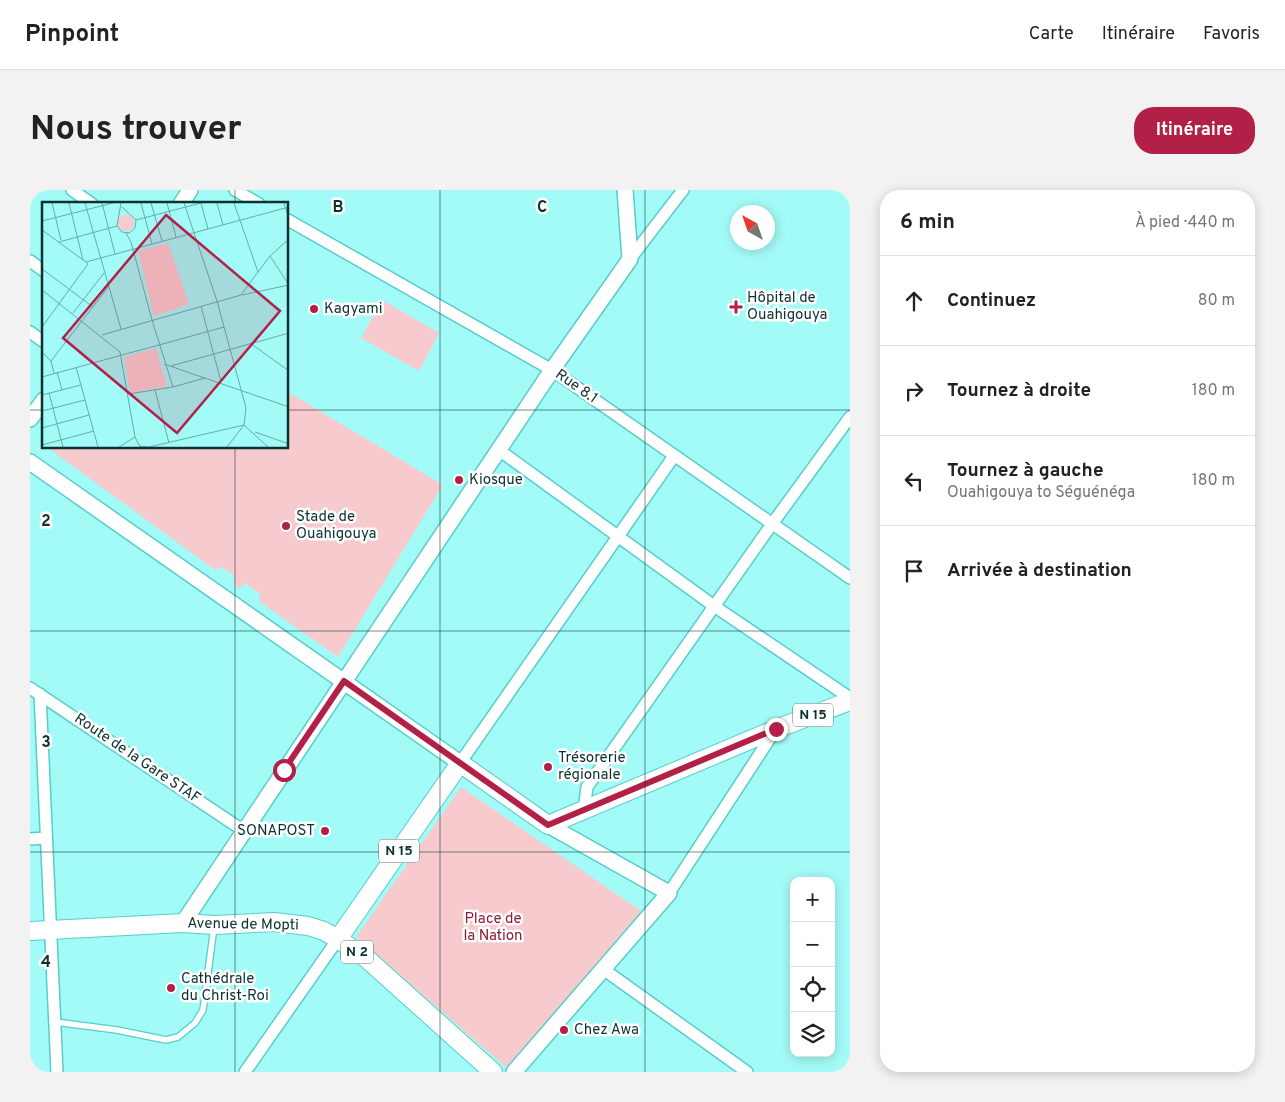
<!DOCTYPE html>
<html lang="fr">
<head>
<meta charset="utf-8">
<style>
  :root { --surface:#fff; --page:#f2f2f2; --text:#222; --muted:#767676; --line:#e0e0e0; --accent:#b22048 }
  body { margin:0; font-family:Overpass,sans-serif; background:var(--page); color:var(--text) }
  .controls { position:absolute; right:15px; bottom:15px; display:grid; overflow:hidden; border-radius:10px; box-shadow:0 2px 12px #0003 }
  .controls button { width:45px; height:45px; display:grid; place-items:center; padding:0; border:0; border-bottom:1px solid var(--line); background:var(--surface); color:var(--text); font:25px sans-serif }
  .compass { position:absolute; left:700px; top:15px; width:45px; height:45px; border-radius:50%; background:var(--surface); box-shadow:0 2px 12px #0003; rotate:320deg }
  .stop { position:absolute; width:15px; height:15px; margin:-11px; border:4px solid #b22048; border-radius:50%; background:#fff }
  .stop.end { background:#b22048; border-color:#fff; box-shadow:0 1px 5px #0008 }
  .list { margin:0; padding:0; list-style:none }
  h2 { display:flex; justify-content:space-between; align-items:center; height:65px; margin:0; padding:0 20px; font-size:21px }
  h2 small { font-size:16px; font-weight:400; color:var(--muted) }
  .list li { display:grid; grid-template-columns:32px 1fr auto; gap:15px; align-items:center; box-sizing:border-box; height:90px; padding:0 20px; border-top:1px solid var(--line) }
  .list b { display:block; font-size:19px; white-space:nowrap }
  .list p { margin:0; font-size:16px; white-space:nowrap; color:var(--muted) }
  .list em { font-size:16px; font-style:normal; color:var(--muted) }
  .icon { flex:none; width:28px; height:28px; fill:none; stroke:currentColor; stroke-width:2; stroke-linecap:round; stroke-linejoin:round }
  .map { position:relative; flex:none; width:820px; height:882px; overflow:hidden; border-radius:20px }
  header { display:flex; align-items:center; gap:30px; box-sizing:border-box; height:70px; padding:0 25px; background:var(--surface); border-bottom:1px solid var(--line) }
  header strong { font-size:24px }
  nav { display:flex; gap:28px; margin-inline-start:auto; font-size:18px }
  .intro { display:flex; align-items:center; justify-content:space-between; box-sizing:border-box; height:120px; padding:0 30px }
  h1 { margin:0; font-size:35px }
  .button { padding:12px 22px; border-radius:20px; background:var(--accent); color:#fff; font-size:18px; font-weight:700 }
  main { display:flex; gap:30px; padding:0 30px }
  aside { flex:1; background:var(--surface); border-radius:20px; box-shadow:0 2px 12px #0003 }
  .map>svg:first-child { display:block }
  .green { fill:#f7cace }
  .lines { fill:none; stroke-linecap:round; stroke-linejoin:round }
  .lane-casing { stroke:#57cdc9; stroke-width:8 }
  .street-casing { stroke:#57cdc9; stroke-width:14 }
  .secondary-casing { stroke:#57cdc9; stroke-width:18 }
  .primary-casing { stroke:#57cdc9; stroke-width:20 }
  .lane { stroke:#fff; stroke-width:5.5 }
  .street { stroke:#fff; stroke-width:11 }
  .secondary { stroke:#fff; stroke-width:15 }
  .primary { stroke:#fff; stroke-width:18 }
  .route { stroke:#b22048; stroke-width:6 }
  .grid { fill:none; stroke:#0b3231; stroke-width:1; stroke-opacity:0.55 }
  .poi-dot { fill:#b22048; stroke:#fff; stroke-width:2 }
  .labels { text-anchor:middle; dominant-baseline:central; stroke-width:5; stroke-linejoin:round; paint-order:stroke }
  .shield { fill:#fff; stroke:#54706f; stroke-width:1 }
  .shield-label { font-size:14px; font-weight:bold; fill:#0b3231 }
  .poi-label { font-size:15px; fill:#0b3231; stroke:#fff; text-anchor:start }
  .street-label { font-size:15px; fill:#0b3231; stroke:#fff }
  .park-label { font-size:15px; fill:#8b1e39; stroke:#fff }
  .inset-road { fill:none; stroke:#66aba8; stroke-width:1 }
  .view { fill:#b22048; fill-opacity:0.15; stroke:#b22048; stroke-width:2.5 }
  .inset-edge { fill:none; stroke:#0b3231; stroke-width:2.5 }
  .grid-label { font-size:16px; text-anchor:middle; font-weight:bold; fill:#0b3231; stroke:#fff; stroke-width:5; stroke-linejoin:round; paint-order:stroke }
</style>
</head>
<body>
<header>
<strong>Pinpoint</strong>
<nav><a>Carte</a><a>Itinéraire</a><a>Favoris</a></nav>
</header>
<div class="intro"><h1>Nous trouver</h1><a class="button">Itinéraire</a></div>
<main>
<div class="map">
<svg width="820" height="882" viewBox="0 0 820 882">
  <rect width="100%" height="100%" fill="#a3fbf7"/>
  <!-- green -->
  <path class="green" d="M352,110L409,143L389,181L331,148Z
    M258,202L413,295L308,467L230,412L229,403L215,393L210,398L203,394L205,386L192,377L185,380L18,258H258Z
    M431,597L611,721L478,879L326,747Z"/>
  <g class="lines">
    <!-- lane casing -->
    <g class="lane-casing">
      <path id="lane" d="M25,832L87,840L136,850L148,847L165,833L173,820L184,737"/>
    </g>
    <!-- street casing -->
    <g class="street-casing">
      <path id="street" d="M42,0L62,14
        M205,0L229,14
        M258,30L522,180L820,388
        M600,69L653,0
        M0,71L14,81
        M0,142L14,152
        M469,260L684,416L820,508
        M0,498L214,641
        M10,504L27,882
        M430,573L644,266
        M554,620L557,597L742,334L820,227
        M0,649L16,648
        M639,703L746,539
        M573,779L717,882
        M215,882L308,749"/>
    </g>
    <!-- secondary casing -->
    <g class="secondary-casing">
      <path id="secondary" d="M151,14L160,0
        M0,229L14,210
        M0,272L430,573
        M153,733L522,180L600,69L595,0
        M484,882L639,703L518,635"/>
    </g>
    <!-- primary casing -->
    <g class="primary-casing">
      <path id="primary" d="M0,741L153,733L184,735L244,732L278,736L294,741L308,749L336,768L463,882
        M308,749L430,573L518,635L746,539L820,511"/>
    </g>
    <!-- lane -->
    <use href="#lane" class="lane"/>
    <!-- street -->
    <use href="#street" class="street"/>
    <!-- secondary -->
    <use href="#secondary" class="secondary"/>
    <!-- primary -->
    <use href="#primary" class="primary"/>
  </g>
  <g class="lines">
    <!-- route -->
    <path class="route" d="M254,580L314,491L518,635L746,539"/>
  </g>
  <!-- grid -->
  <path class="grid" d="M205,0V14M410,0V882M615,0V882M0,220H14M258,220H820M205,258V882M0,441H820M0,662H820"/>
  <!-- markers -->
  <g class="poi-dot">
    <path d="M703.5 109.5h5v5h5v5h-5v5h-5v-5h-5v-5h5z"/>
    <circle cx="284" cy="119" r="5"/>
    <circle cx="429" cy="290" r="5"/>
    <circle cx="256" cy="336" r="5"/>
    <circle cx="518" cy="577" r="5"/>
    <circle cx="295" cy="641" r="5"/>
    <circle cx="141" cy="798" r="5"/>
    <circle cx="534" cy="840" r="5"/>
  </g>
  <g class="labels">
    <!-- shield labels -->
    <g class="shield">
      <rect x="763" y="513.5" width="40" height="23" rx="4"/>
      <rect x="349" y="649.5" width="40" height="23" rx="4"/>
      <rect x="311" y="750.5" width="32" height="23" rx="4"/>
    </g>
    <g class="shield-label">
      <text x="783" y="525">N 15</text>
      <text x="369" y="661">N 15</text>
      <text x="327" y="762">N 2</text>
    </g>
    <!-- poi labels -->
    <g class="poi-label">
      <text x="717" y="108">Hôpital de<tspan x="717" dy="17">Ouahigouya</tspan></text>
      <text x="294" y="119">Kagyami</text>
      <text x="439" y="290">Kiosque</text>
      <text x="266" y="327">Stade de<tspan x="266" dy="17">Ouahigouya</tspan></text>
      <text x="528" y="568">Trésorerie<tspan x="528" dy="17">régionale</tspan></text>
      <text x="285" y="641" text-anchor="end">SONAPOST</text>
      <text x="151" y="789">Cathédrale<tspan x="151" dy="17">du Christ-Roi</tspan></text>
      <text x="544" y="840">Chez Awa</text>
    </g>
    <!-- street labels -->
    <g class="street-label">
      <text transform="translate(546 197) rotate(35)">Rue 8.1</text>
      <text transform="translate(107 569) rotate(34)">Route de la Gare STAF</text>
      <text transform="translate(213 735) rotate(1)">Avenue de Mopti</text>
    </g>
    <!-- park labels -->
    <g class="park-label">
      <text x="463" y="729">Place de<tspan x="463" dy="17">la Nation</tspan></text>
    </g>
  </g>
  <!-- overview -->
  <g transform="translate(12 12)">
    <rect width="246" height="246" fill="#a3fbf7"/>
    <path d="M76 21a8 8 0 1 1 16 0a8 8 0 1 1-16 0ZM126,41L147,102L112,114L96,49ZM114,146L125,184L88,191L82,155Z" fill="#f7cace"/>
    <path class="inset-road" d="M10,1L19,38M27,1L41,58M43,1L79,127M60,1L73,52M79,1L75,24L80,30L87,31L93,26L94,18L80,5M99,1L110,42M109,1L120,39M125,1L134,35M142,1L175,99L204,206L202,223L185,245M159,1L166,27M175,1L181,23M192,1L216,70M242,1L247,17M94,18L159,1M0,19L71,1M0,28L44,60L247,5M84,31L89,40L110,118M17,40L75,24M228,54L247,83M0,67L51,105M0,88L78,150L93,235L98,245M200,93L247,83M159,104L179,180M31,111L62,71M0,125L46,62L44,60M60,133L199,93L228,54L247,37M208,141L247,169M117,143L182,125M0,150L9,159L12,171M80,153L117,143M9,159L67,84M122,162L247,205M129,164L247,131M34,165L56,245M15,170L20,188M0,175L80,153M131,185L163,176M113,188L127,241M7,191L21,245M86,192L131,185L110,118M0,193L39,183M0,209L43,198M0,226L47,213M213,230L247,242M0,243L52,229M97,244L107,245L202,223L226,245M77,245L93,235"/>
    <path class="view" d="M124,13L238,109L135,231L21,136Z"/>
    <rect width="246" height="246" class="inset-edge"/>
  </g>
  <g class="grid-label">
    <text x="308" y="22">B</text>
    <text x="512" y="22">C</text>
    <text x="16" y="336">2</text>
    <text x="16" y="557">3</text>
    <text x="16" y="777">4</text>
  </g>
</svg>
<div class="controls">
<button>+</button>
<button>−</button>
<button><svg class="icon" aria-label="locate" viewBox="0 0 24 24"><circle cx="12" cy="12" r="6"/><path d="M12 2v4M12 18v4M2 12h4M18 12h4"/></svg></button>
<button><svg class="icon" aria-label="layers" viewBox="0 0 24 24"><path d="M12 4l9 5-9 5-9-5zM3 14l9 5 9-5"/></svg></button>
</div>
<svg class="compass" viewBox="-18 -18 36 36"><path d="M0-13l5 13h-10z" fill="#e53935"/><path d="M0 13l5-13h-10z" fill="#767676"/></svg>
<div class="stop" style="left:254px;top:580px"></div>
<div class="stop end" style="left:746px;top:539px"></div>
</div>
<aside>
<h2>6 min<small>À pied · 440 m</small></h2>
<ul class="list">
<li><svg class="icon" aria-label="ahead" viewBox="0 0 24 24"><path d="M12 20V5M6 11l6-6 6 6"/></svg><div><b>Continuez</b></div><em>80 m</em></li>
<li><svg class="icon" aria-label="right" viewBox="0 0 24 24"><path d="M7 20v-9h11M14 6l5 5-5 5"/></svg><div><b>Tournez à droite</b></div><em>180 m</em></li>
<li><svg class="icon" aria-label="left" viewBox="0 0 24 24"><path d="M17 20v-9H6M10 6l-5 5 5 5"/></svg><div><b>Tournez à gauche</b><p>Ouahigouya to Séguénéga</p></div><em>180 m</em></li>
<li><svg class="icon" aria-label="arrive" viewBox="0 0 24 24"><path d="M6 21V4h12l-3 4 3 4H6"/></svg><div><b>Arrivée à destination</b></div></li>
</ul>
</aside>
</main>
</body>
</html>
